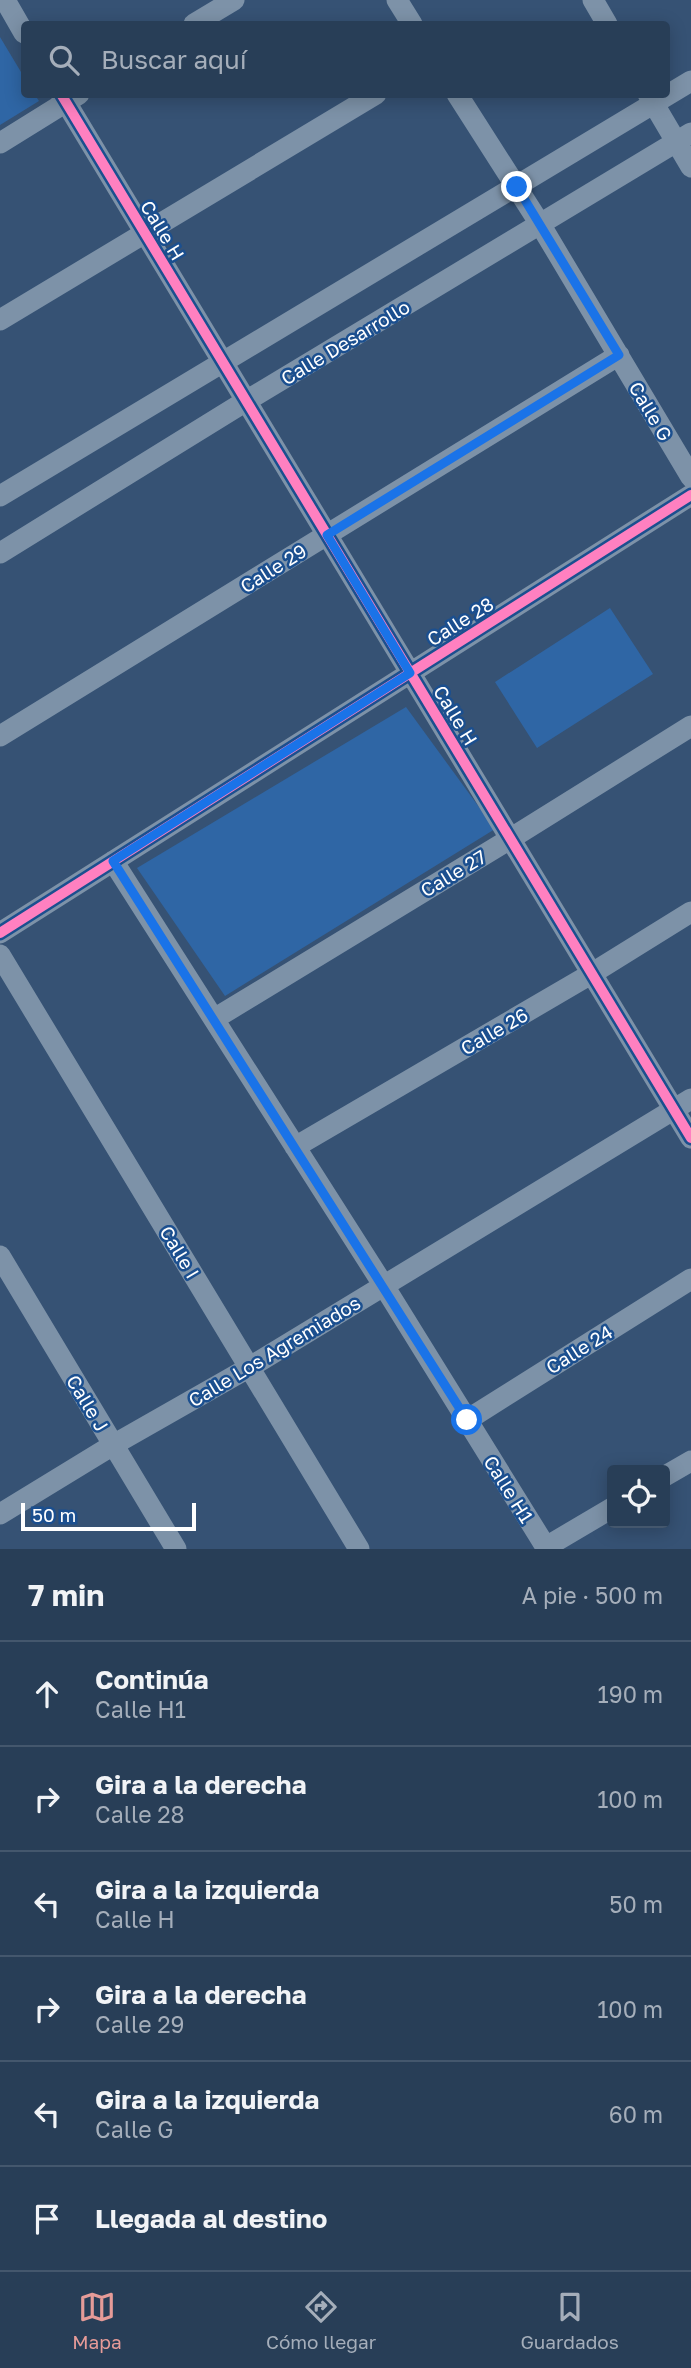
<!DOCTYPE html>
<html lang="es">
<head>
<meta charset="utf-8">
<style>
  :root { --surface:#283e57; --page:#344961; --text:#f1f3f6; --muted:#a5aeba; --line:#44576d; --accent:#e69b98 }
  body { margin:0; font-family:"Golos Text",sans-serif; background:var(--page); color:var(--text) }
  .controls { position:absolute; right:21px; bottom:21px; display:grid; overflow:hidden; border-radius:7px; box-shadow:0 4px 18px #0003 }
  .controls button { width:63px; height:63px; display:grid; place-items:center; padding:0; border:0; border-bottom:2px solid var(--line); background:var(--surface); color:var(--text); font:35px sans-serif }
  .scale { position:absolute; left:21px; bottom:18px; width:175px; box-sizing:border-box; padding-left:7px; border:4px solid #fff; border-top:0; font-size:19px; line-height:24px; white-space:nowrap; color:#fff; -webkit-text-stroke:5px #1b4f8f; paint-order:stroke }
  .stop { position:absolute; width:21px; height:21px; margin:-16px; border:5px solid #1a73e8; border-radius:50%; background:#fff }
  .stop.end { background:#1a73e8; border-color:#fff; box-shadow:0 2px 7px #0008 }
  .list { margin:0; padding:0; list-style:none }
  h2 { display:flex; justify-content:space-between; align-items:center; height:91px; margin:0; padding:0 28px; font-size:30px }
  h2 small { font-size:23px; font-weight:400; color:var(--muted) }
  .list li { display:grid; grid-template-columns:46px 1fr auto; gap:21px; align-items:center; box-sizing:border-box; height:105px; padding:0 28px; border-top:2px solid var(--line) }
  .list b { display:block; font-size:26px; white-space:nowrap }
  .list p { margin:0; font-size:23px; white-space:nowrap; color:var(--muted) }
  .list em { font-size:23px; font-style:normal; color:var(--muted) }
  .icon { flex:none; width:38px; height:38px; fill:none; stroke:currentColor; stroke-width:2; stroke-linecap:round; stroke-linejoin:round }
  .map { position:relative; flex:none; width:691px; height:1549px; overflow:hidden }
  .search { position:absolute; background:var(--surface); box-shadow:0 4px 18px #0003; left:21px; right:21px; top:21px; height:77px; display:flex; align-items:center; gap:18px; box-sizing:border-box; padding:0 24px; border-radius:7px; color:var(--muted); font-size:26px }
  .sheet { height:721px; background:var(--surface) }
  nav { display:flex; justify-content:space-around; align-items:center; box-sizing:border-box; height:98px; border-top:2px solid var(--line); background:var(--surface); font-size:19px; color:var(--muted) }
  nav a { display:grid; justify-items:center; gap:4px }
  nav .on { color:var(--accent) }
  .map>svg:first-child { display:block }
  .green { fill:#2f66a5 }
  .lines { fill:none; stroke-linecap:round; stroke-linejoin:round }
  .street { stroke:#7d92a8; stroke-width:21 }
  .cycleway-casing { stroke:#1b4f8f; stroke-width:15 }
  .cycleway { stroke:#ff80c0; stroke-width:10 }
  .route { stroke:#1a73e8; stroke-width:9 }
  .labels { text-anchor:middle; dominant-baseline:central; stroke-width:5; stroke-linejoin:round; paint-order:stroke }
  .street-label { font-size:19px; fill:#fff; stroke:#1b4f8f }
</style>
</head>
<body>
<div class="map">
<svg width="691" height="1549" viewBox="0 0 691 1549">
  <rect width="100%" height="100%" fill="#365274"/>
  <!-- green -->
  <path class="green" d="M0,37L24,77V94L35,95L39,101L0,125Z
    M610,608L653,674L537,748L495,682Z
    M406,707L495,829L225,996L137,868Z"/>
  <g class="lines">
    <!-- street -->
    <path class="street" d="M5,0L24,33
      M397,0L412,24
      M593,0L607,24
      M194,24L234,0
      M61,94L691,1138
      M457,94L540,224L691,477
      M648,94L691,167
      M0,143L79,94
      M0,320L376,94
      M0,496L691,81
      M0,553L246,401L691,133
      M0,736L619,355
      M113,861L384,1286L547,1549
      M0,933L691,495
      M0,955L359,1549
      M214,1019L510,839L691,726
      M295,1147L591,974L691,912
      M0,1256L176,1549
      M467,1420L691,1279
      M665,1476L691,1461
      M0,1514L113,1445L250,1367L691,1099
      M546,1547L612,1508"/>
    <!-- cycleway casing -->
    <g class="cycleway-casing">
      <path id="cycleway" d="M61,94L691,1138
        M0,933L691,495"/>
    </g>
    <!-- cycleway -->
    <use href="#cycleway" class="cycleway"/>
  </g>
  <g class="lines">
    <!-- route -->
    <path class="route" d="M467,1420L113,861L410,673L327,535L619,355L517,187"/>
  </g>
  <g class="labels">
    <!-- street labels -->
    <g class="street-label">
      <text transform="translate(163 230) rotate(59)">Calle H</text>
      <text transform="translate(345 342) rotate(-31)">Calle Desarrollo</text>
      <text transform="translate(651 411) rotate(59)">Calle G</text>
      <text transform="translate(273 568) rotate(-32)">Calle 29</text>
      <text transform="translate(460 621) rotate(-32)">Calle 28</text>
      <text transform="translate(456 715) rotate(59)">Calle H</text>
      <text transform="translate(453 873) rotate(-31)">Calle 27</text>
      <text transform="translate(494 1031) rotate(-30)">Calle 26</text>
      <text transform="translate(180 1252) rotate(59)">Calle I</text>
      <text transform="translate(579 1349) rotate(-32)">Calle 24</text>
      <text transform="translate(274 1351) rotate(-31)">Calle Los Agremiados</text>
      <text transform="translate(88 1403) rotate(59)">Calle J</text>
      <text transform="translate(509 1489) rotate(58)">Calle H1</text>
    </g>
  </g>
</svg>
<div class="controls">
<button><svg class="icon" aria-label="locate" viewBox="0 0 24 24"><circle cx="12" cy="12" r="6"/><path d="M12 2v4M12 18v4M2 12h4M18 12h4"/></svg></button>
</div>
<div class="scale">50 m</div>
<div class="stop" style="left:467px;top:1420px"></div>
<div class="stop end" style="left:517px;top:187px"></div>
<div class="search"><svg class="icon" aria-label="search" viewBox="0 0 24 24"><circle cx="10" cy="10" r="6"/><path d="M15 15l6 6"/></svg>Buscar aquí</div>
</div>
<section class="sheet">
<h2>7 min<small>A pie · 500 m</small></h2>
<ul class="list">
<li><svg class="icon" aria-label="ahead" viewBox="0 0 24 24"><path d="M12 20V5M6 11l6-6 6 6"/></svg><div><b>Continúa</b><p>Calle H1</p></div><em>190 m</em></li>
<li><svg class="icon" aria-label="right" viewBox="0 0 24 24"><path d="M7 20v-9h11M14 6l5 5-5 5"/></svg><div><b>Gira a la derecha</b><p>Calle 28</p></div><em>100 m</em></li>
<li><svg class="icon" aria-label="left" viewBox="0 0 24 24"><path d="M17 20v-9H6M10 6l-5 5 5 5"/></svg><div><b>Gira a la izquierda</b><p>Calle H</p></div><em>50 m</em></li>
<li><svg class="icon" aria-label="right" viewBox="0 0 24 24"><path d="M7 20v-9h11M14 6l5 5-5 5"/></svg><div><b>Gira a la derecha</b><p>Calle 29</p></div><em>100 m</em></li>
<li><svg class="icon" aria-label="left" viewBox="0 0 24 24"><path d="M17 20v-9H6M10 6l-5 5 5 5"/></svg><div><b>Gira a la izquierda</b><p>Calle G</p></div><em>60 m</em></li>
<li><svg class="icon" aria-label="arrive" viewBox="0 0 24 24"><path d="M6 21V4h12l-3 4 3 4H6"/></svg><div><b>Llegada al destino</b></div></li>
</ul>
</section>
<nav>
<a class="on"><svg class="icon" aria-label="map" viewBox="0 0 24 24"><path d="M3 6l6-2 6 2 6-2v14l-6 2-6-2-6 2zM9 4v14M15 6v14"/></svg>Mapa</a>
<a><svg class="icon" aria-label="directions" viewBox="0 0 24 24"><path d="M12 3l9 9-9 9-9-9zM9 14v-3h6M13 9l2 2-2 2"/></svg>Cómo llegar</a>
<a><svg class="icon" aria-label="saved" viewBox="0 0 24 24"><path d="M7 4h10v16l-5-4-5 4z"/></svg>Guardados</a>
</nav>
</body>
</html>
